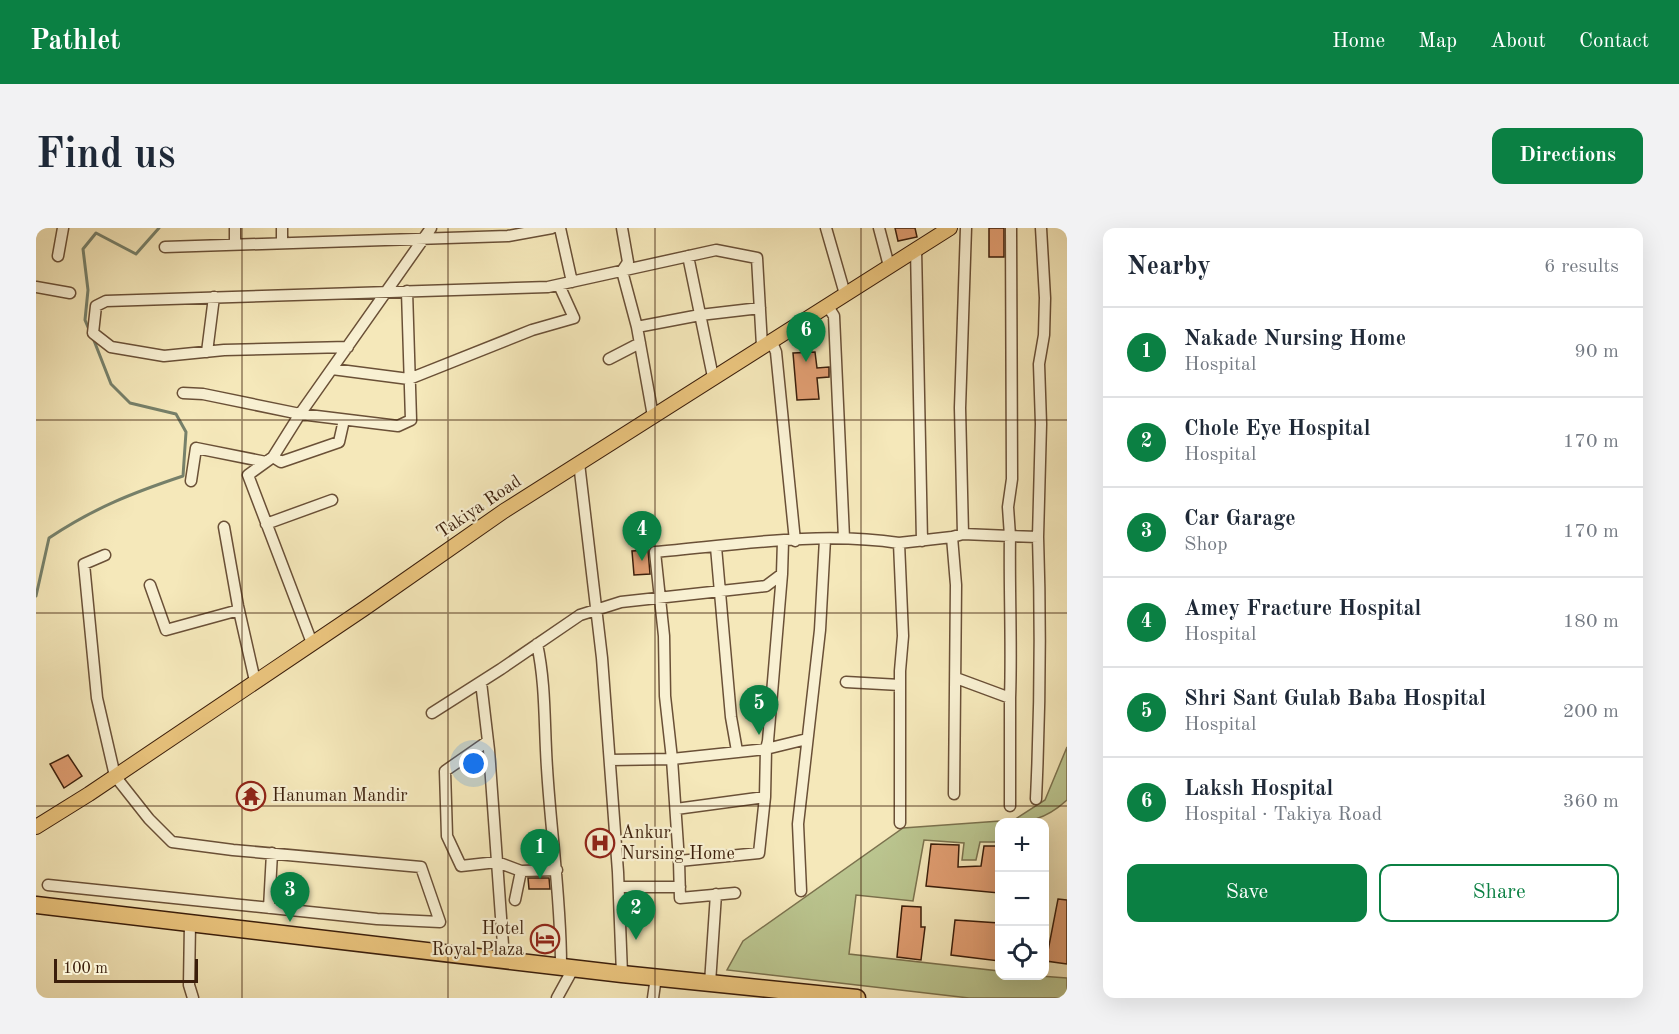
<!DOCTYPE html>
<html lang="en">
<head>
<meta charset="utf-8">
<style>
  :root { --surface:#fff; --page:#f2f2f3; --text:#1f2937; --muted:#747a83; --line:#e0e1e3; --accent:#0b8043 }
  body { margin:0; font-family:"Old Standard TT",serif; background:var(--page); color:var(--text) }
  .controls { position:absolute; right:18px; bottom:18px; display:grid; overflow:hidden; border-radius:12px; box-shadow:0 6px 24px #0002 }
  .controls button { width:54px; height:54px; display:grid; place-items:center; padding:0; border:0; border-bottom:2px solid var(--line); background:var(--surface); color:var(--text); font:30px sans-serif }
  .scale { position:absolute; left:18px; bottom:15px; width:144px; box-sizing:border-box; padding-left:6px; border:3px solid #3b1e0b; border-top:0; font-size:16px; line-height:21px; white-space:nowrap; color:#3b1e0b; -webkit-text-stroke:4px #f8f0d2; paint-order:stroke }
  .you { position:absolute; left:438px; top:536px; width:21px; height:21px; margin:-15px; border:4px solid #fff; border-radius:50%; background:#1a73e8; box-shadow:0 0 0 9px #1a73e833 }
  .badge { display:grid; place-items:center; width:39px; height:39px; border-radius:50%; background:var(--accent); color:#fff; font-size:20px; font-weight:700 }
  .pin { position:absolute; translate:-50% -50px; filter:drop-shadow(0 2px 3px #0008) }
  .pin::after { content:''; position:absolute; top:32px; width:21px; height:18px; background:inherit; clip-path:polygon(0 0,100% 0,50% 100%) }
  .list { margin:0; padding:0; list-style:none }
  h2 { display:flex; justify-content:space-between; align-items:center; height:78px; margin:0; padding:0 24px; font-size:26px }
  h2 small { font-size:20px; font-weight:400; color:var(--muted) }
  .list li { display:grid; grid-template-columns:39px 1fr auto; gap:18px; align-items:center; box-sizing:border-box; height:90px; padding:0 24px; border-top:2px solid var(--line) }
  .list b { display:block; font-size:22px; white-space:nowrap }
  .list p { margin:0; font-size:20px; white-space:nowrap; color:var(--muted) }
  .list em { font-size:20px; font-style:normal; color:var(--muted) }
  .actions { display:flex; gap:12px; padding:18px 24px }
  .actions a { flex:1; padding:14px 0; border:2px solid var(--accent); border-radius:12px; text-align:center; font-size:21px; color:var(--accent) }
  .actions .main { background:var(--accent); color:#fff }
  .icon { flex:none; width:33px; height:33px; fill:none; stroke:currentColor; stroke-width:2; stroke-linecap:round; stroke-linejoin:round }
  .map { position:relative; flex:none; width:1031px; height:770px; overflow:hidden; border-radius:12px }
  header { display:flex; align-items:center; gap:36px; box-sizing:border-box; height:84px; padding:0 30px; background:var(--accent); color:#fff }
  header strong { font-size:28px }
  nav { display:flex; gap:33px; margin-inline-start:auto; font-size:21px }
  .intro { display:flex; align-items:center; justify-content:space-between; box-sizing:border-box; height:144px; padding:0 36px }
  h1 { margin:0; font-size:42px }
  .button { padding:15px 27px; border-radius:12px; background:var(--accent); color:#fff; font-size:21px; font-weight:700 }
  main { display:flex; gap:36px; padding:0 36px }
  aside { flex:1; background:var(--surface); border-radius:12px; box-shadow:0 6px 24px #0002 }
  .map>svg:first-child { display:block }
  .green { fill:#bbc690; stroke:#7b724e; stroke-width:1.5 }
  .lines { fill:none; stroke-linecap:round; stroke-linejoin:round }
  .stream { stroke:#76806a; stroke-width:3 }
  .building { fill:#e19e72; stroke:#3b1e0b; stroke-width:1.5 }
  .minor-casing { stroke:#6a5037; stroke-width:13 }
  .major-casing { stroke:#3b1e0b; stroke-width:16 }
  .highway-casing { stroke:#3b1e0b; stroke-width:19 }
  .minor { stroke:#f8f0d2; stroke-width:10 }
  .major { stroke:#eac47d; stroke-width:14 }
  .highway { stroke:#eac47d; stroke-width:16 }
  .grid { fill:none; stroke:#3b1e0b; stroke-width:1.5; stroke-opacity:0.55 }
  .labels { text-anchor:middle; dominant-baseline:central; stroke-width:4.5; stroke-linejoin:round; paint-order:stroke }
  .street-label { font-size:18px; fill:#3b1e0b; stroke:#f8f0d2 }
  .poi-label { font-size:18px; fill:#3b1e0b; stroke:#f8f0d2; text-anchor:start }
</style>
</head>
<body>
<header>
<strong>Pathlet</strong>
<nav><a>Home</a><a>Map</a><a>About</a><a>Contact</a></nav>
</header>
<div class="intro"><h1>Find us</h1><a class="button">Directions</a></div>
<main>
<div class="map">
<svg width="1031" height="770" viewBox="0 0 1031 770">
  <rect width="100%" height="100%" fill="#f5e8ba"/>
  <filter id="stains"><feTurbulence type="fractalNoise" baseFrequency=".00333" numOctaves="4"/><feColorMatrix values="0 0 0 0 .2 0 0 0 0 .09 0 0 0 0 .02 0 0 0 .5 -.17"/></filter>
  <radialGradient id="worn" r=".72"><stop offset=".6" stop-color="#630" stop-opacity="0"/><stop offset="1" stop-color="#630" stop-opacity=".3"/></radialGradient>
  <!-- green -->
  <path class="green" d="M1031,519V572C1008,593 993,594 963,594V614H944L940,632H926L928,615L888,612L877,673L820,667L813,726L963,743V748H1004L1031,750V770H933L691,742L707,713L867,600L978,592L1009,572Z"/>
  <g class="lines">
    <!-- stream -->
    <path class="stream" d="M54,104L49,92L52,62L47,21L60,5L100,26L123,0
      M0,368L13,310C58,280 96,265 147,248L150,204L140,186L94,175L75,156L57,110"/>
  </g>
  <!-- building -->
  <path class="building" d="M859,0H879L881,9L862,13Z
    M953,0H968V29H953Z
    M779,124L781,140L793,139V149L781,150L783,171L761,172L757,125Z
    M612,322L614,346L598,347L596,323Z
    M32,527L46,548L28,560L14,536Z
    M895,616L923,617L922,639L945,638L948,618H963V665L890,658Z
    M492,650H513L514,661H493Z
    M1022,671L1031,672V736L1010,733Z
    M866,678L885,679V699H889L885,732L861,729Z
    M919,692L963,695V733L915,727Z"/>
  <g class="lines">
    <!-- minor casing -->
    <g class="minor-casing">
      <path id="minor" d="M199,0V16
        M524,0L536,54
        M586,0L592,34L586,43L601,99
        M790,0L809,66
        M843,0L853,38
        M246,15V0
        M129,19L472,8L516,0
        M880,21L886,313
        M22,28L27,0
        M652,28L677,149
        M0,59L34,65
        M791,77L798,88L808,310
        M735,112L740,124L759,313
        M312,119L188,122L128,128L75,119L57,105L60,78L70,73L512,59L680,22L721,30L726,118
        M171,124L178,69
        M573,131L604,115
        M296,141L373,151L496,102L538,90L523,57
        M147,165L167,166L264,186L362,198L375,192L371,63
        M617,188L601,99L664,87L724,80
        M237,229L245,234L303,214L308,192
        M543,235L566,430L582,644L586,746
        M155,253L160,220L230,234
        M230,296L296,272
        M188,299L202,378L219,453
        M927,306L924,180L930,0
        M916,309L927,306L974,308L972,279L976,251L975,0
        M1002,309L1005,196L1003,136L1008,107L1009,70L1005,0
        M747,313L746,346L732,513L730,521L771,511
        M680,319L695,489L701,523
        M114,357L130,402L203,382
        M276,415L212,247L237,229L264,186L395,0
        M501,416C510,457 508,498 511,540C515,606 525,671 525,737
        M920,450L974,470C976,416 973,362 974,308L1002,309C1005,397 1004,484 1000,571
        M445,454L453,522L468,731
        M810,454L864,457
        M396,485L465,441L544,387L585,374L730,358L746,346
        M452,513L409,543L411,608L425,638L461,634L485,643L479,672
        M574,532L636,531L643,633L723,625L729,569L730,521L636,531L629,468L628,408L619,324C699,317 783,303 863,315
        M974,578V470
        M640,581L729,569
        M864,595V443L867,408L863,315L916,309L920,357L918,566
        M643,633L644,670L699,665
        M485,643L521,642
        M12,657L341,691L404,694L385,639L197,622L136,614L113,591L79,548L61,470L48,336L69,327
        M583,659H644
        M765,663L762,596L784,402L789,311
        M233,680L236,625
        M154,695L153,757L157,770
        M674,755L680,666
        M521,770L538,739
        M617,770L620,749"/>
    </g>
    <!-- major casing -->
    <g class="major-casing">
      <path id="major" d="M0,599L53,566L329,380L468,283L914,0"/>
    </g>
    <!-- highway casing -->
    <g class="highway-casing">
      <path id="highway" d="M0,677L586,746L821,770"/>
    </g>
    <!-- minor -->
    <use href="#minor" class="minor"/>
    <!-- major -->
    <use href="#major" class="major"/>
    <!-- highway -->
    <use href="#highway" class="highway"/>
  </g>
  <!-- grid -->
  <path class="grid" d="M206,0V770M412,0V770M619,0V770M825,0V770M0,192H1031M0,385H1031M0,578H1031"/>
  <!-- icons -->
  <defs>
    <g id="temple-ring" transform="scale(1.5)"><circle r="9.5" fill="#f8f0d2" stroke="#8f2418" stroke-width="1.5"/><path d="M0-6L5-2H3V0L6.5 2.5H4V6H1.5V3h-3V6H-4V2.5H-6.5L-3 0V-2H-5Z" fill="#8f2418"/></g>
    <g id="hospital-ring" transform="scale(1.5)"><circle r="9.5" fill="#f8f0d2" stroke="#8f2418" stroke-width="1.5"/><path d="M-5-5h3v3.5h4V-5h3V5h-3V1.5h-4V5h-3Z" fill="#8f2418"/></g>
    <g id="hotel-ring" transform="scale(1.5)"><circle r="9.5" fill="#f8f0d2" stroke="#8f2418" stroke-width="1.5"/><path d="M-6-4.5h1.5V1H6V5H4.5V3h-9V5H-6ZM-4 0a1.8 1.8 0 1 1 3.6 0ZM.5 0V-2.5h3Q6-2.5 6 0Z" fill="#8f2418"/></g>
  </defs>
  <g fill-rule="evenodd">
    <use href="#temple-ring" x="215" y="568"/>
    <use href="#hospital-ring" x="564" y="615"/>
    <use href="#hotel-ring" x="509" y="711"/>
  </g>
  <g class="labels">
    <!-- street labels -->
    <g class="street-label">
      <text transform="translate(443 279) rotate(-34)">Takiya Road</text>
    </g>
    <!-- poi labels -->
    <g class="poi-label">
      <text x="236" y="568">Hanuman Mandir</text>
      <text x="585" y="605">Ankur<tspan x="585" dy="21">Nursing Home</tspan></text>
      <text x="488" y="701" text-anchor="end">Hotel<tspan x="488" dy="21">Royal Plaza</tspan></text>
    </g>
  </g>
  <rect width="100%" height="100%" filter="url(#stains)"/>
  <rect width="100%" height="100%" fill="url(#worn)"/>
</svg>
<div class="controls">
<button>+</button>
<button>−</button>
<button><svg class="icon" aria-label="locate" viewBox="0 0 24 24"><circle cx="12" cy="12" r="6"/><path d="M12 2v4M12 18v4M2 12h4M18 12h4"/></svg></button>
</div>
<div class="scale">100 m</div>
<div class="you"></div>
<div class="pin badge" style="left:504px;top:651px">1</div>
<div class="pin badge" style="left:600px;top:712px">2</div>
<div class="pin badge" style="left:254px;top:694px">3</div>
<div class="pin badge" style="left:606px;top:333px">4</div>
<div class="pin badge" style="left:723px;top:507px">5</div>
<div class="pin badge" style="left:770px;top:134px">6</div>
</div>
<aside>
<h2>Nearby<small>6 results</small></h2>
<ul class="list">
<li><span class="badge">1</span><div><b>Nakade Nursing Home</b><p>Hospital</p></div><em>90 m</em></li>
<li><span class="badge">2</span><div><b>Chole Eye Hospital</b><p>Hospital</p></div><em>170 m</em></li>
<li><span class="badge">3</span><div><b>Car Garage</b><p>Shop</p></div><em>170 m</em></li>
<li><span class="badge">4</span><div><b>Amey Fracture Hospital</b><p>Hospital</p></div><em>180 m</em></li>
<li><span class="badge">5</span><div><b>Shri Sant Gulab Baba Hospital</b><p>Hospital</p></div><em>200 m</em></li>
<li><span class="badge">6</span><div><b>Laksh Hospital</b><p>Hospital · Takiya Road</p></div><em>360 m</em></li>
</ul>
<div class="actions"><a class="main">Save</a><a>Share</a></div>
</aside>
</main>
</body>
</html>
